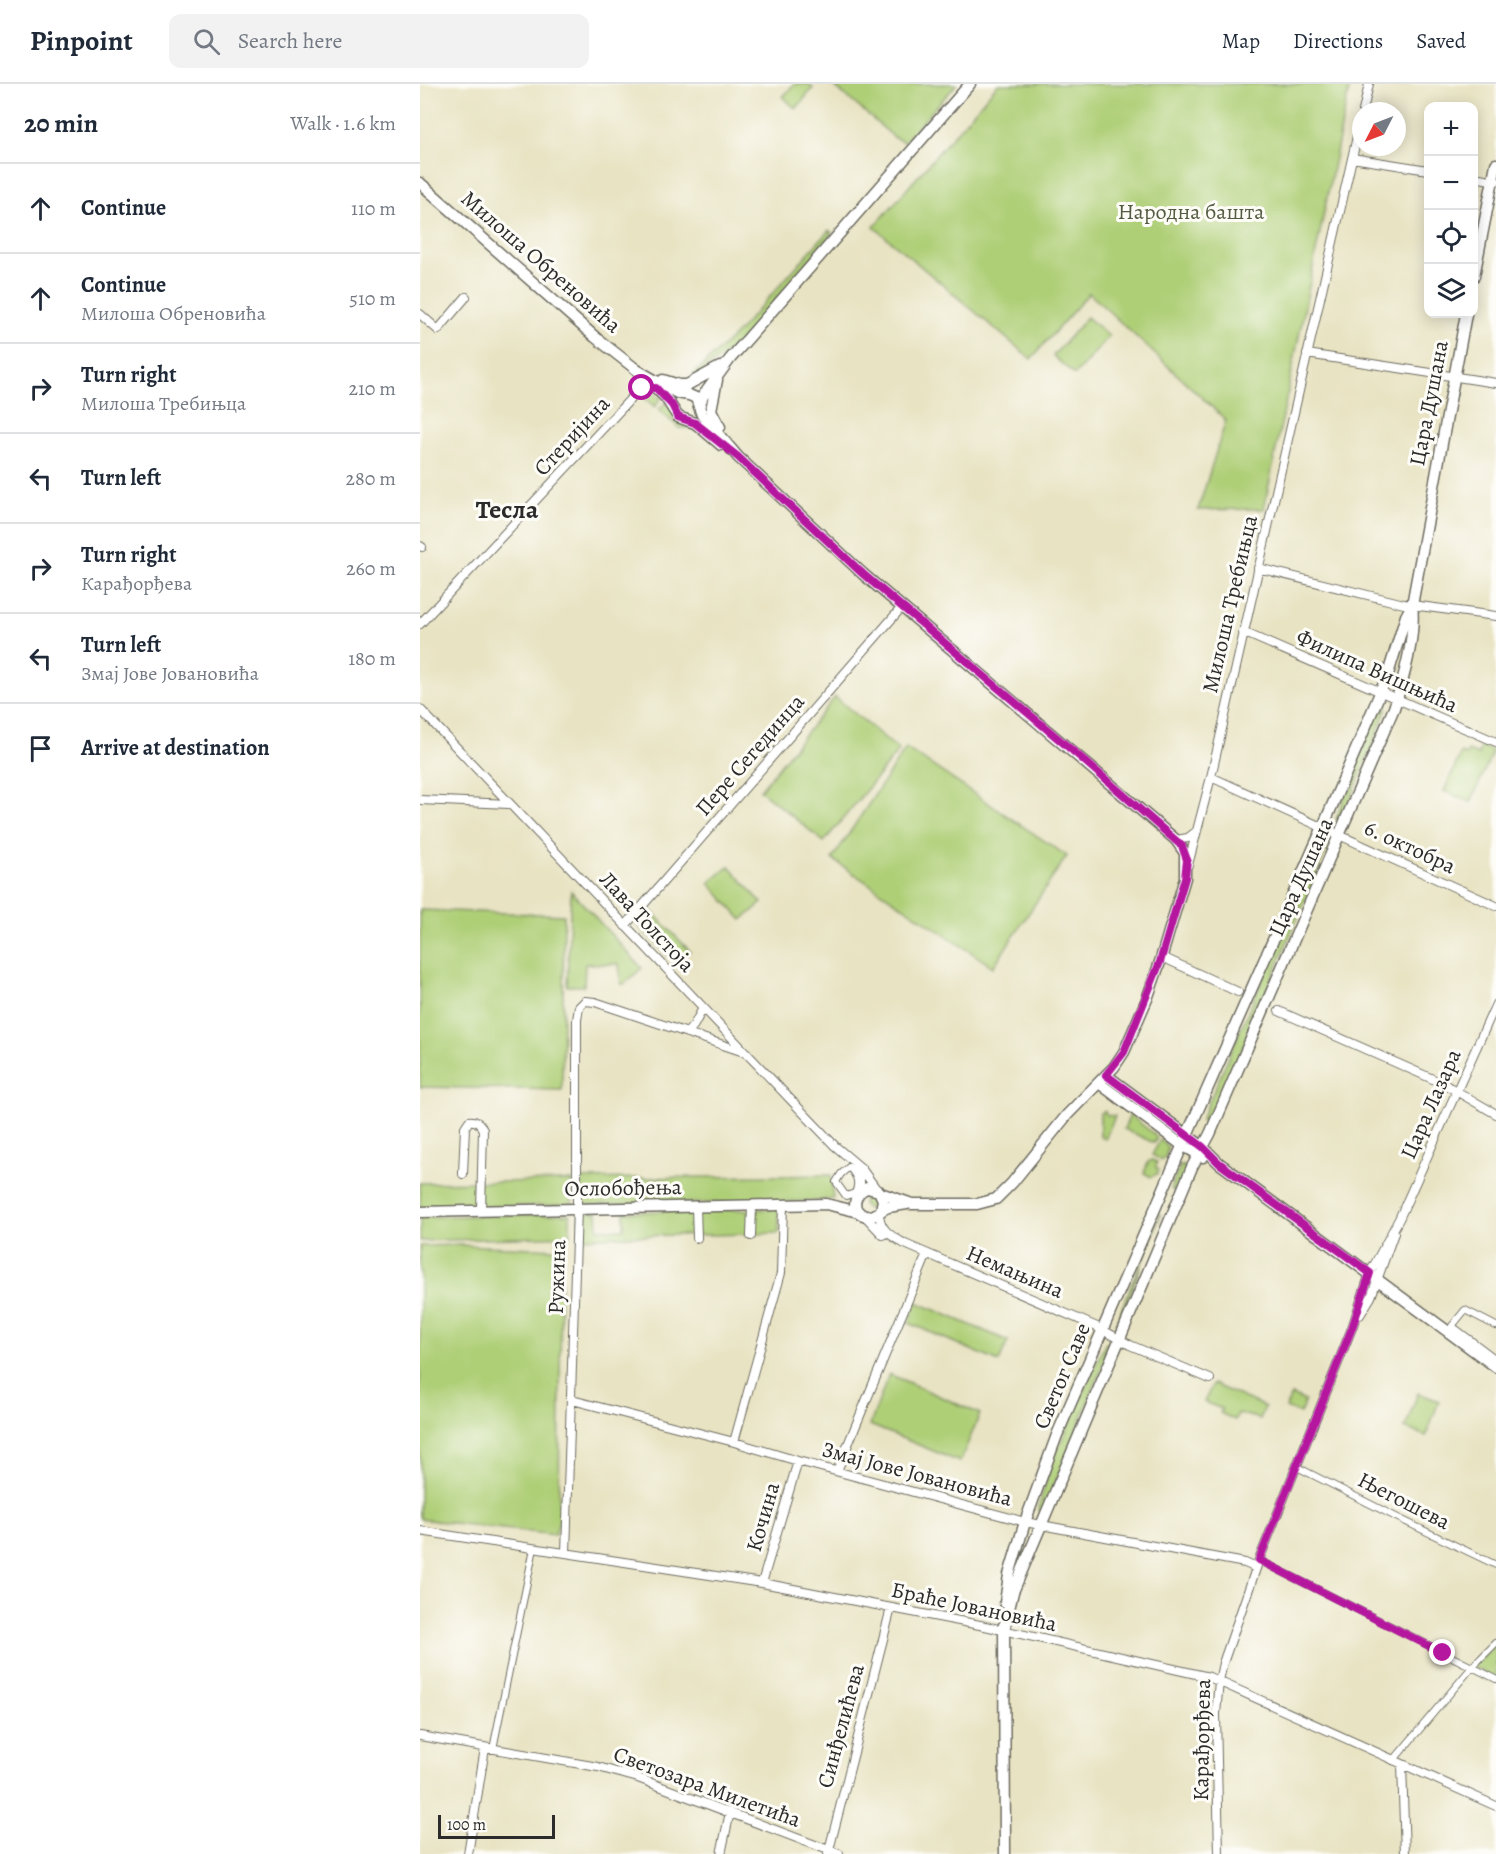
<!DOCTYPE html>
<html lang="en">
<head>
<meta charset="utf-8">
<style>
  :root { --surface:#fff; --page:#f2f2f3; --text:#1f2937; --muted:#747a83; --line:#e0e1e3 }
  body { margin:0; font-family:Alegreya,serif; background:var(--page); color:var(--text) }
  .controls { position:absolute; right:18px; top:18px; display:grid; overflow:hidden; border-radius:12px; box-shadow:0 3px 15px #0003 }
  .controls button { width:54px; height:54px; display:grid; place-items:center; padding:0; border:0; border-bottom:2px solid var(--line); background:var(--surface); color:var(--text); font:30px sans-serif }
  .compass { position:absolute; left:932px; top:18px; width:54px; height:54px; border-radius:50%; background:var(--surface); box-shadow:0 3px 15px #0003; rotate:228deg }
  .scale { position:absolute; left:18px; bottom:15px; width:117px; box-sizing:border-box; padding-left:6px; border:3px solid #2b2b2b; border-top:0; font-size:16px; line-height:21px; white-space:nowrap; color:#2b2b2b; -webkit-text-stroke:4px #fdfcf7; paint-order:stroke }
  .stop { position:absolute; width:18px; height:18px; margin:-14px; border:4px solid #b5179e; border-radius:50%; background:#fff }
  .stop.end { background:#b5179e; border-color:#fff; box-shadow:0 2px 6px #0008 }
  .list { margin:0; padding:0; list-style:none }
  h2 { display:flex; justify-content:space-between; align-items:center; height:78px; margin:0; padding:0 24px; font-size:26px }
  h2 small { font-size:20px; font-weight:400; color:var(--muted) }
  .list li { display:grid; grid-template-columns:39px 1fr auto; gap:18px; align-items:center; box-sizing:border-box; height:90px; padding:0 24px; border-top:2px solid var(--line) }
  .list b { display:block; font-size:22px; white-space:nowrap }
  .list p { margin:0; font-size:20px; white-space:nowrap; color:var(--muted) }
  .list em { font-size:20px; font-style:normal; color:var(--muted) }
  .icon { flex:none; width:33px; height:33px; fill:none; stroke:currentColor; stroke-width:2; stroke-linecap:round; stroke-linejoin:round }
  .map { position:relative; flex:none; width:1076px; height:1770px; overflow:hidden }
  header { display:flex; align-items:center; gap:36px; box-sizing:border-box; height:84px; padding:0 30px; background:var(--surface); border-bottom:2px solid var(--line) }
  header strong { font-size:28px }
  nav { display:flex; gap:33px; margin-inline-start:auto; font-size:21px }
  .search { width:420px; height:54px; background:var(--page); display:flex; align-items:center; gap:15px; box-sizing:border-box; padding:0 21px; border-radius:12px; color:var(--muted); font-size:22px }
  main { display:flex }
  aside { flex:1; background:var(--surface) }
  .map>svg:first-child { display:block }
  .green { fill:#afcf77; stroke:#6d7d51; stroke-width:1.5 }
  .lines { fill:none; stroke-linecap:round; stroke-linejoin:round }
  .pedestrian-casing { stroke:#6d6b60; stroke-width:8 }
  .minor-casing { stroke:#6d6b60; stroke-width:10 }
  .tertiary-casing { stroke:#6d6b60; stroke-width:13 }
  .pedestrian { stroke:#fff; stroke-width:6 }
  .minor { stroke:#fff; stroke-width:8 }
  .tertiary { stroke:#fff; stroke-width:10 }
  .route { stroke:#b5179e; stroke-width:8 }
  .labels { text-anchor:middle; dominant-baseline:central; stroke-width:6; stroke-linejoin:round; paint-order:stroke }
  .park-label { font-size:22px; fill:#535c42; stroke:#fdfcf7 }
  .street-label { font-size:22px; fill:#2b2b2b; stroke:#fdfcf7 }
  .quarter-label { font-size:26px; font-weight:bold; fill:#2b2b2b; stroke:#fdfcf7 }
</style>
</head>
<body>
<header>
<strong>Pinpoint</strong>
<div class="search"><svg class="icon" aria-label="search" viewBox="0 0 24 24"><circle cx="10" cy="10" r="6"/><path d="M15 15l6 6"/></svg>Search here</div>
<nav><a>Map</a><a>Directions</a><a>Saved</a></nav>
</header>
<main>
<aside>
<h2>20 min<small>Walk · 1.6 km</small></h2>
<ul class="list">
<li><svg class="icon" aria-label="ahead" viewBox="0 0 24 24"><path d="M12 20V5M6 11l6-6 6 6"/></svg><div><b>Continue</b></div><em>110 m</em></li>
<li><svg class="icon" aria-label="ahead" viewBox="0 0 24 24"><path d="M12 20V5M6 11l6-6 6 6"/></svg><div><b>Continue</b><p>Милоша Обреновића</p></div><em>510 m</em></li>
<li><svg class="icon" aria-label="right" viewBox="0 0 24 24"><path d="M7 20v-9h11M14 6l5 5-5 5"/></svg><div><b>Turn right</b><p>Милоша Требињца</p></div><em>210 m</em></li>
<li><svg class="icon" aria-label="left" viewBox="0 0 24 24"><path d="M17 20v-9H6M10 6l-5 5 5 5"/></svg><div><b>Turn left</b></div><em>280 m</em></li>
<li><svg class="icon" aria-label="right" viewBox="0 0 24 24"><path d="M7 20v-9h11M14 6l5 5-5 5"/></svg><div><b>Turn right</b><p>Карађорђева</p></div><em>260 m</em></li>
<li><svg class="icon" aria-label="left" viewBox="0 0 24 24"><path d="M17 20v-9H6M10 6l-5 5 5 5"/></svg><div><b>Turn left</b><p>Змај Јове Јовановића</p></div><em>180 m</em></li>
<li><svg class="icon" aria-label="arrive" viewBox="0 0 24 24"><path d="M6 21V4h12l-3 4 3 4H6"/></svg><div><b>Arrive at destination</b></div></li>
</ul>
</aside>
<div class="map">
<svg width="1076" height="1770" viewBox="0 0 1076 1770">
  <rect width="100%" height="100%" fill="#fdfcf7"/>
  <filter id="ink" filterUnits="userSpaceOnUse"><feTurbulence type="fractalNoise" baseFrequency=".0167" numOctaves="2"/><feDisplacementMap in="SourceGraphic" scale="12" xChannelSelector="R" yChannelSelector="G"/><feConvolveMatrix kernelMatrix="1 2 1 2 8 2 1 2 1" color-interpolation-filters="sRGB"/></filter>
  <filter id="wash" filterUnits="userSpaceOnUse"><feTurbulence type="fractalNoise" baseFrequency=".008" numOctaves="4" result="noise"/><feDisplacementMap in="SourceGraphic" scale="24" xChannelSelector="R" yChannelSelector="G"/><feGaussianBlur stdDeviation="1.35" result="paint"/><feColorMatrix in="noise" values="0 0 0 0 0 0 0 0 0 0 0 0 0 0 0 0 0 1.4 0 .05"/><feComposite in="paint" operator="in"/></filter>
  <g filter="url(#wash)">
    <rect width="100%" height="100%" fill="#e8e3c2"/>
    <!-- green -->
    <path class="green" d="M374,0H389L393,4L376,25L363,13Z
      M412,0H537L484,58L475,54Z
      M578,0H930L844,425L778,426L806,336L669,209L611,275L454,143Z
      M409,146L412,149L318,260L275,293L273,291L320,246Z
      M667,233L689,252L655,291L633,272Z
      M231,307L241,314L235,323L221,311L226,308Z
      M246,318L277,345L275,346L271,344H259L239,326Z
      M415,613L479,666L404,758L340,706Z
      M961,621L967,624L922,737L916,735L939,673Z
      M1061,662L1073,667L1051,718L1024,707L1041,669L1046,671L1048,667L1058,671Z
      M486,664L647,772L573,883L412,775Z
      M904,754L910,757L790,1041L781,1036Z
      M309,782L342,819L322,836L289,799Z
      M151,807L222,884L204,900H201L199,880H165L164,902H147Z
      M229,825L270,867L256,880L215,838Z
      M0,826L144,831L142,1006L0,1003Z
      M685,1027L687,1031L695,1032L685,1055L680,1052V1029Z
      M710,1031L735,1051L737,1054L734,1059L704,1045Z
      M741,1055L748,1063L745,1074L742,1076L732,1071Z
      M732,1076L737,1078L736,1084L739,1086L737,1090L731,1093L724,1089L728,1078Z
      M761,1081L767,1084L757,1105L753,1107L751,1103Z
      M411,1091L413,1115L399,1117L161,1121V1095Z
      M152,1097V1121L0,1124V1099Z
      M443 1118a7 7 0 1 1 14 0a7 7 0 1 1-14 0Z
      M359,1125V1149C293,1152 227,1150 160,1154V1128H177L178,1145H204V1128Z
      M150,1130V1152L0,1157V1133Z
      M740,1130L741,1131C725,1167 714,1203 699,1239H696Z
      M39,1161L137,1165L141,1167L139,1437L135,1451L0,1435V1162Z
      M496,1218L588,1257L579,1278L489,1239Z
      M686,1258L691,1261L623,1429L619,1426V1421L632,1378Z
      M469,1290L560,1330L540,1378L450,1341Z
      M793,1300L845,1323L840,1335L818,1329L815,1336L800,1329L802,1325L784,1318Z
      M998,1309L1019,1317L1006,1352L985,1344Z
      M871,1311L885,1317L880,1330L866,1324Z
      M1076,1559V1595L1052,1583Z"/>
  </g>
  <g filter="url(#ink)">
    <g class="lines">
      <!-- pedestrian casing -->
      <g class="pedestrian-casing">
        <path id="pedestrian" d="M429,1083C436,1091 440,1098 435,1109L426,1112L416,1098L421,1090Z
          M1076,1242L1045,1226L1032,1242L1076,1275
          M877,1383L976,1433L1076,1481
          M839,1476L1076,1595
          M73,1665L114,1464
          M973,1677L1052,1583L1076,1559"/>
      </g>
      <!-- minor casing -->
      <g class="minor-casing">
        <path id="minor" d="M943,27L949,0
          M932,74L1008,86
          M1054,93L1076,97
          M0,230L18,246L46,213
          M887,270L1076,299
          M0,462L2,463
          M838,484L984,520L1076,532
          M0,540L216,309L222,304H236
          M823,548L1076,658
          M0,625L370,1015L415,1062L441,1084L457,1106
          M791,693L1076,822
          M0,716L89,720
          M756,756L768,754L777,747
          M768,781L791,693L941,35
          M205,842L482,523
          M742,873L818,908
          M859,927L1024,1000L1076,1030
          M267,949L274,941L283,924
          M435,1082L440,1090V1107
          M43,1090L45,1043L49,1037C56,1036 60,1039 63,1046L61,1126
          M276,1123L277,1154
          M459,1128C459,1146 471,1152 485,1160L677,1243L710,1261L790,1295
          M445,1132L463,1151
          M331,1152L332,1122
          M940,1231L951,1213L974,1149
          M152,1316L314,1358L378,1377L605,1438L825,1479L836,1484
          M314,1358L361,1189L363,1121
          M417,1387L507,1170
          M0,1447L342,1499L565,1542L789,1593L1076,1722
          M146,1469L157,1124V936L159,923L165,917L175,918L327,969
          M342,1499L378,1377
          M0,1652L178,1683L218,1694L419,1770
          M982,1681L985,1770
          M48,1770L65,1664
          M301,1770L310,1728
          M408,1770L471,1524
          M799,1770L796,1630L799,1597L803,1579L839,1476L932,1244L950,1189L979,1135L1076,920"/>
      </g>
      <!-- tertiary casing -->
      <g class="tertiary-casing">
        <path id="tertiary" d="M0,99L175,253L217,286L246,314L258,333L275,339L301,361
          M1054,192L1076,80
          M217,286L257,309L269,311L276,314L282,331L318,373L443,490L756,756L765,769V794L740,878L727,915L704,968L694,983L647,1031L592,1099L576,1115L557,1120H492L460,1109
          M243,296L259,301H267L300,283
          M297,296L291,326L300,343
          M279,323L283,312L310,275L550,0
          M686,991L783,1063L799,1079L1076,1283
          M679,999L762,1061L783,1073
          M461,1126L463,1116L459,1107L447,1104C434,1108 429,1128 446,1132C455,1134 460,1126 468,1123C474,1122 481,1121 487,1120
          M0,1128L406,1120L439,1128
          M585,1519L589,1491L605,1438L637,1351L767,1051L903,743L968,590L986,532L992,521
          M584,1541L585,1770
          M584,1546L593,1508L757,1119L772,1083L790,1050L974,624C984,594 996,552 992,521L1046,230"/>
      </g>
      <!-- pedestrian -->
      <use href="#pedestrian" class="pedestrian"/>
      <!-- minor -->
      <use href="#minor" class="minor"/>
      <!-- tertiary -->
      <use href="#tertiary" class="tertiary"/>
    </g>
  </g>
  <g class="lines" filter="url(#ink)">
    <!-- route -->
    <path class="route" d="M222,304H236L252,321L258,333L275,339L318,373L443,490L660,673L762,762L767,776L765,794L740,878L704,968L686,991L783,1063L799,1079L950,1189L932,1244L839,1476L1023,1569"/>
  </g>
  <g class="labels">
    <!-- park labels -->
    <g class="park-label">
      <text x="771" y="128">Народна башта</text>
    </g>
    <!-- street labels -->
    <g class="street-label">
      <text transform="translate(121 178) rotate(41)">Милоша Обреновића</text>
      <text transform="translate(1009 319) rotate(-79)">Цара Душана</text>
      <text transform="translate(152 352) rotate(-47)">Стеријина</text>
      <text transform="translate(810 520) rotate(-77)">Милоша Требињца</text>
      <text transform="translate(957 587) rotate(24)">Филипа Вишњића</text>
      <text transform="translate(330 671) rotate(-49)">Пере Сегединца</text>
      <text transform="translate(990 763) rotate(25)">6. октобра</text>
      <text transform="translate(881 793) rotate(-66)">Цара Душана</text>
      <text transform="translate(227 838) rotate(47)">Лава Толстоја</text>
      <text transform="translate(1011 1020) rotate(-66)">Цара Лазара</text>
      <text transform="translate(203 1104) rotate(-1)">Ослобођења</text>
      <text transform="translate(595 1188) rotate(23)">Немањина</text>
      <text transform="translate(137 1193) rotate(-88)">Ружина</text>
      <text transform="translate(642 1292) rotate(-67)">Светог Саве</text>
      <text transform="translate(497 1390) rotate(15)">Змај Јове Јовановића</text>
      <text transform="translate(984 1417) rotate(27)">Његошева</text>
      <text transform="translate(343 1433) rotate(-74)">Кочина</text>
      <text transform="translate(554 1523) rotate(12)">Браће Јовановића</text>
      <text transform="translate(421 1642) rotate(-75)">Синђелићева</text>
      <text transform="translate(782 1656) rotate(-89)">Карађорђева</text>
      <text transform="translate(287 1703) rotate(20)">Светозара Милетића</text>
    </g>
    <!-- quarter labels -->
    <g class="quarter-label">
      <text x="87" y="425">Тесла</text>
    </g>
  </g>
</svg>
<div class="controls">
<button>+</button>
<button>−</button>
<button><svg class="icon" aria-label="locate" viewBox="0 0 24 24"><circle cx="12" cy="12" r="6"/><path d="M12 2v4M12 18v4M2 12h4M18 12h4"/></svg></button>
<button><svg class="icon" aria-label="layers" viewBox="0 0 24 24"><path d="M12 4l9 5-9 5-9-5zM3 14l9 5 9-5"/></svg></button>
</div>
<svg class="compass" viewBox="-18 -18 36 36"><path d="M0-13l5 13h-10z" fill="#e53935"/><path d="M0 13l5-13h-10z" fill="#747a83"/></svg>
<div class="scale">100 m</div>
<div class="stop" style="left:222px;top:304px"></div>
<div class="stop end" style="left:1023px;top:1569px"></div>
</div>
</main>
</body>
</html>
